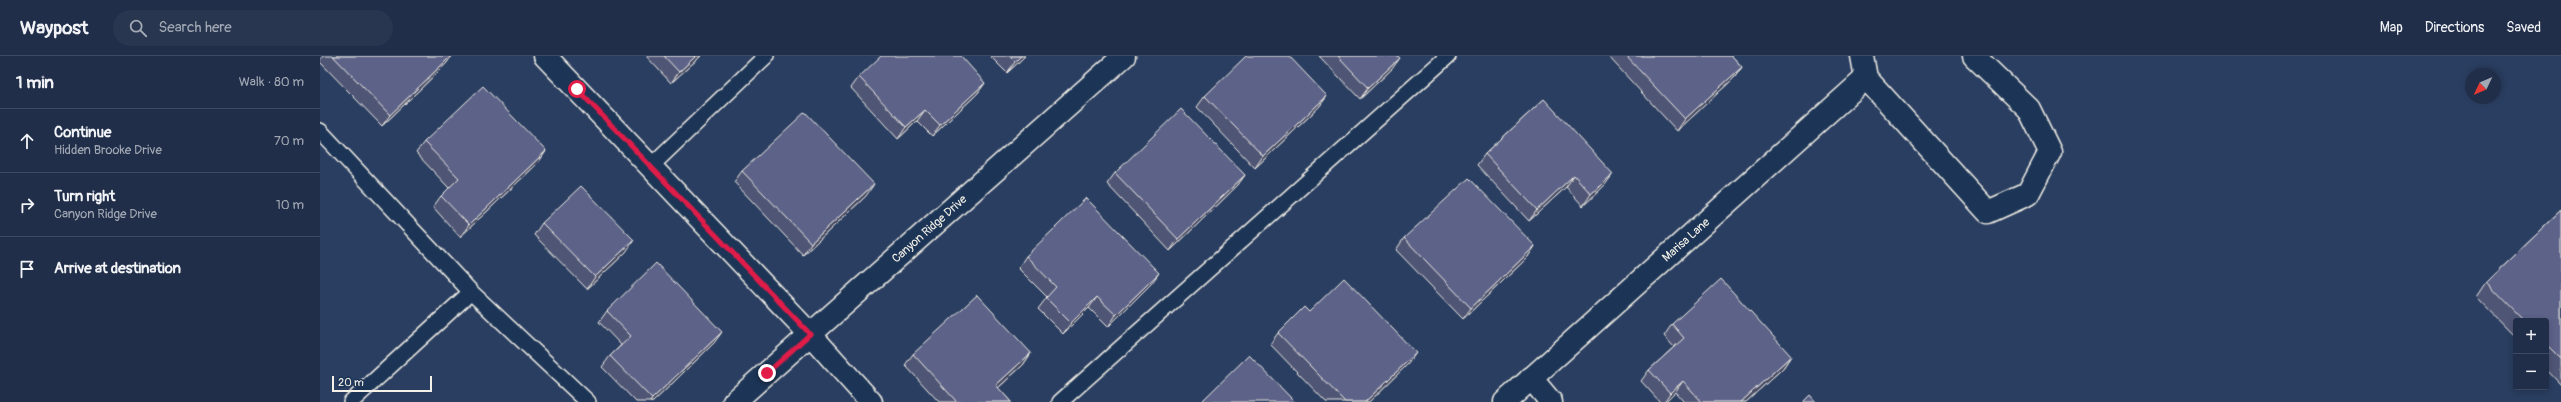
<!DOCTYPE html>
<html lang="en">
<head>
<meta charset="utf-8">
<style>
  :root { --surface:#202e49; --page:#283650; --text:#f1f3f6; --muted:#a2a8b4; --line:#3d4a61 }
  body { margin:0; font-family:Pangolin,sans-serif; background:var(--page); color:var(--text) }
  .controls { position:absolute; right:12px; bottom:12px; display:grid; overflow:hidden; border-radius:4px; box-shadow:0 2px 6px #0003 }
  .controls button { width:36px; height:36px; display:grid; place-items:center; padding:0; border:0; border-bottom:1px solid var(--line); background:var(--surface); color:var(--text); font:20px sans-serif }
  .compass { position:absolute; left:2145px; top:12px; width:36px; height:36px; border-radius:50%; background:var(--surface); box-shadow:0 2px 6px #0003; rotate:226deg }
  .scale { position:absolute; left:12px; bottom:10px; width:100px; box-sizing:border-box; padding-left:4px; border:2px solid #f4f1e8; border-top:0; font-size:11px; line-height:14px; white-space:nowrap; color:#f4f1e8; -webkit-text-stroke:3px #1d3557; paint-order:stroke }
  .stop { position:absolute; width:12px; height:12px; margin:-9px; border:3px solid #e11d48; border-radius:50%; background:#fff }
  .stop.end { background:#e11d48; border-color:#fff; box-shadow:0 1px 4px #0008 }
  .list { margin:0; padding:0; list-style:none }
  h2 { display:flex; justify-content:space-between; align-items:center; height:52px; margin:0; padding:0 16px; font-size:17px }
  h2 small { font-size:13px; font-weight:400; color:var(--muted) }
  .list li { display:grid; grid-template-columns:26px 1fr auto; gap:12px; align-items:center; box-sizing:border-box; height:64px; padding:0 16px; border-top:1px solid var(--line) }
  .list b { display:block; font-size:15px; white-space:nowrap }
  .list p { margin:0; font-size:13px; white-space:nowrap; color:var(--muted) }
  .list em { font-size:13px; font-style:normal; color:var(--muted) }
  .icon { flex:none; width:22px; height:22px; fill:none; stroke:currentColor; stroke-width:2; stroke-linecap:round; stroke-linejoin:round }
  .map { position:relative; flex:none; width:2241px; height:346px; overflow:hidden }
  header { display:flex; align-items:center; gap:24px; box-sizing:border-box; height:56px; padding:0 20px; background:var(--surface); border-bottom:1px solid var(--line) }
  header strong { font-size:19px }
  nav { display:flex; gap:22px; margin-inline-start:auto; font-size:14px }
  .search { width:280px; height:36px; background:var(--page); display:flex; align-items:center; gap:10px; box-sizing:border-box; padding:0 14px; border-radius:22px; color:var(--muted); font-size:15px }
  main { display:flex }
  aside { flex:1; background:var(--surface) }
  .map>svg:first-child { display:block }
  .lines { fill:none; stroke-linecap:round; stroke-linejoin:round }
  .service-casing { stroke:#f4f1e8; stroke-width:18 }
  .minor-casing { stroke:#f4f1e8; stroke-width:25 }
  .service { stroke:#1d3557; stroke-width:15 }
  .minor { stroke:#1d3557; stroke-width:22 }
  .wall { fill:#4f5475; stroke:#f4f1e8 }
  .shaded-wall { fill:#40455f; stroke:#f4f1e8 }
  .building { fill:#5c6288; stroke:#f4f1e8 }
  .route { stroke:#e11d48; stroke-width:5 }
  .labels { text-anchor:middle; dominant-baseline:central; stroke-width:3; stroke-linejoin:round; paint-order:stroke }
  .street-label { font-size:12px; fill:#f4f1e8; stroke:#1d3557 }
</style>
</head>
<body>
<header>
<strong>Waypost</strong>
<div class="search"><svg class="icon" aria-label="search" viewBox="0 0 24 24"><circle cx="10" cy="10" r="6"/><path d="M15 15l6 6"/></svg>Search here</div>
<nav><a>Map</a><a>Directions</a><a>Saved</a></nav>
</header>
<main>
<aside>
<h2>1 min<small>Walk · 80 m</small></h2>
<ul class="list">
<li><svg class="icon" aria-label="ahead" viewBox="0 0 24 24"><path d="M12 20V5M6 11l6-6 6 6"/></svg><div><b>Continue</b><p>Hidden Brooke Drive</p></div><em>70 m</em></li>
<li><svg class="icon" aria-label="right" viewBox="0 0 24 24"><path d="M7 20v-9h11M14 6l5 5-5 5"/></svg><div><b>Turn right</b><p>Canyon Ridge Drive</p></div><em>10 m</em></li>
<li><svg class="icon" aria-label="arrive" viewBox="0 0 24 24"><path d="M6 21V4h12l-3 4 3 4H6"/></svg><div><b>Arrive at destination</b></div></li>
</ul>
</aside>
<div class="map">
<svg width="2241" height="346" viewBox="0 0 2241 346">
  <rect width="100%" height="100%" fill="#2a3e61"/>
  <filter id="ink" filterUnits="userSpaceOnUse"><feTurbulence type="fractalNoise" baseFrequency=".025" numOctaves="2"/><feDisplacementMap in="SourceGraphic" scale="8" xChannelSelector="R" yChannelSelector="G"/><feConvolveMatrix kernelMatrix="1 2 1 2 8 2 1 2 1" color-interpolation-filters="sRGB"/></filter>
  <g filter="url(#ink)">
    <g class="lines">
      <!-- service casing -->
      <g class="service-casing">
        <path id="service" d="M0,75L151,236L268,346
          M331,110L446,0
          M31,346L151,236
          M740,346L1128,0"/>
      </g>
      <!-- minor casing -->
      <g class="minor-casing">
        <g id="minor">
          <path d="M225,0L490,278L551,346"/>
          <path d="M1542,0L1546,22L1668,156L1708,138L1730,96L1709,53L1654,0"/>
          <path d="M1211,322L1231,346"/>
          <path id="s1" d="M414,346L804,0"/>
          <path id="s2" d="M1185,346L1546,22"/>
        </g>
      </g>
      <!-- service -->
      <use href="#service" class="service"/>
      <!-- minor -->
      <use href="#minor" class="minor"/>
    </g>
    <!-- wall -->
    <path class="wall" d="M3,0H132L125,9L62,70L0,6V4Z
      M326,0H381L351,27Z
      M670,0H705L687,17Z
      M999,0H1078L1072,13L1040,43Z
      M1288,0H1412L1422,11L1414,22L1357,75Z
      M539,21L665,27L657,38L612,80L597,65L578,83L531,32Z
      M885,40H1007L999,51L935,112L877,51Z
      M1224,43L1285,129L1263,150L1246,131L1209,165L1157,109L1165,98Z
      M104,86L226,95L218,107L140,181L113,151L121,140L129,132L96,97Z
      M422,115L546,140L483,199L414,126Z
      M795,117L925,119L917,130L850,195L787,128Z
      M2241,154V329L2226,313V265H2196V282L2156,241L2166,226Z
      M222,167L306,196L267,233L214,179Z
      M1084,182L1215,190L1207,202L1143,263L1076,194Z
      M706,200L831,228L788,271L769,252L743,278L718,253L727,241L698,212Z
      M287,255L394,287L333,346H316L282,311L290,300L301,289L279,266Z
      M989,256L1088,308L1049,346H1006L950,288L958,277Z
      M1352,268L1471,300L1463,312L1426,346H1364L1355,336L1345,346H1340L1321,325L1329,314L1354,291L1344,280Z
      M711,297L703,309L678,332L691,346H619L585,309L593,298Z"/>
    <!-- shaded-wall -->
    <path class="shaded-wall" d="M131,0H132L125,9L62,70L70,59Z
      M376,0H381L351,27L359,16Z
      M701,0H705L687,17L695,6Z
      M1080,2L1072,13L1040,43L1048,32Z
      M1422,11L1414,22L1357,75L1365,63Z
      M665,27L657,38L612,80L620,69Z
      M1007,40L999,51L935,112L943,100Z
      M605,54L597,65L578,83L586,71Z
      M226,95L218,107L140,181L149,169Z
      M1293,118L1285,129L1263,150L1271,138Z
      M925,119L917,130L850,195L858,183Z
      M1254,119L1246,131L1209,165L1217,154Z
      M554,128L546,140L483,199L491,187Z
      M314,184L306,196L267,233L275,221Z
      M1215,190L1207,202L1143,263L1151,252Z
      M839,217L831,228L788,271L796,259Z
      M777,241L769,252L743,278L751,267Z
      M402,276L394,287L333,346H330L332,343Z
      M711,297L703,309L668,341L676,329Z
      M1096,297L1088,308L1049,346H1045Z
      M1471,300L1463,312L1426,346H1421Z
      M1363,325L1355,336L1345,346H1344L1350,337Z"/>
    <!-- building -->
    <path class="building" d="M13,0H131L70,59Z
      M344,0H376L359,16Z
      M561,0H641L665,27L620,69L605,54L586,71L539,21Z
      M689,0H701L695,6Z
      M926,0H969L1007,40L943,100L885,40Z
      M1018,0H1078L1080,2L1048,32Z
      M1306,0H1412L1422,11L1365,63Z
      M163,30L226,95L149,169L121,140L139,122L104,86Z
      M1224,43L1293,118L1271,138L1254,119L1217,154L1165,98Z
      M861,53L925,119L858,183L795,117Z
      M485,56L554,128L491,187L422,115Z
      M1149,122L1215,190L1151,252L1084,182Z
      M261,130L314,184L275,221L222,167Z
      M766,142L839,217L796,259L777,241L751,267L726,242L736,231L706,200Z
      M2241,154V303L2226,288V265H2204L2166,226Z
      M336,207L402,276L332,343L290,300L311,280L287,255Z
      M1024,222L1096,297L1045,346H1025L958,277L984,251L989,256Z
      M1401,223L1471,300L1421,346H1382L1363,325L1350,337L1329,314L1364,282L1352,268Z
      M657,239L711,297L676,329L691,346H637L593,298Z
      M929,299L975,346H881Z
      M1490,339L1496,346H1483Z"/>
  </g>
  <g class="lines" filter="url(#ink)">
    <!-- route -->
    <path class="route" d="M257,33L490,278L447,317"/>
  </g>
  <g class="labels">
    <!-- street labels -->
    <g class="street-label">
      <text stroke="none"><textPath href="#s1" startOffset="261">Canyon Ridge Drive</textPath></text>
      <text stroke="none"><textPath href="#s2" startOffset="243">Marisa Lane</textPath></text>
    </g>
  </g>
</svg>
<div class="controls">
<button>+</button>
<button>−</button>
</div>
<svg class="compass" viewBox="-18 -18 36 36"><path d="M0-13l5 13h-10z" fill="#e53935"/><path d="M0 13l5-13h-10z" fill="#a2a8b4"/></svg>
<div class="scale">20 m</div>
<div class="stop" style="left:257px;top:33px"></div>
<div class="stop end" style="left:447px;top:317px"></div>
</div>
</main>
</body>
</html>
